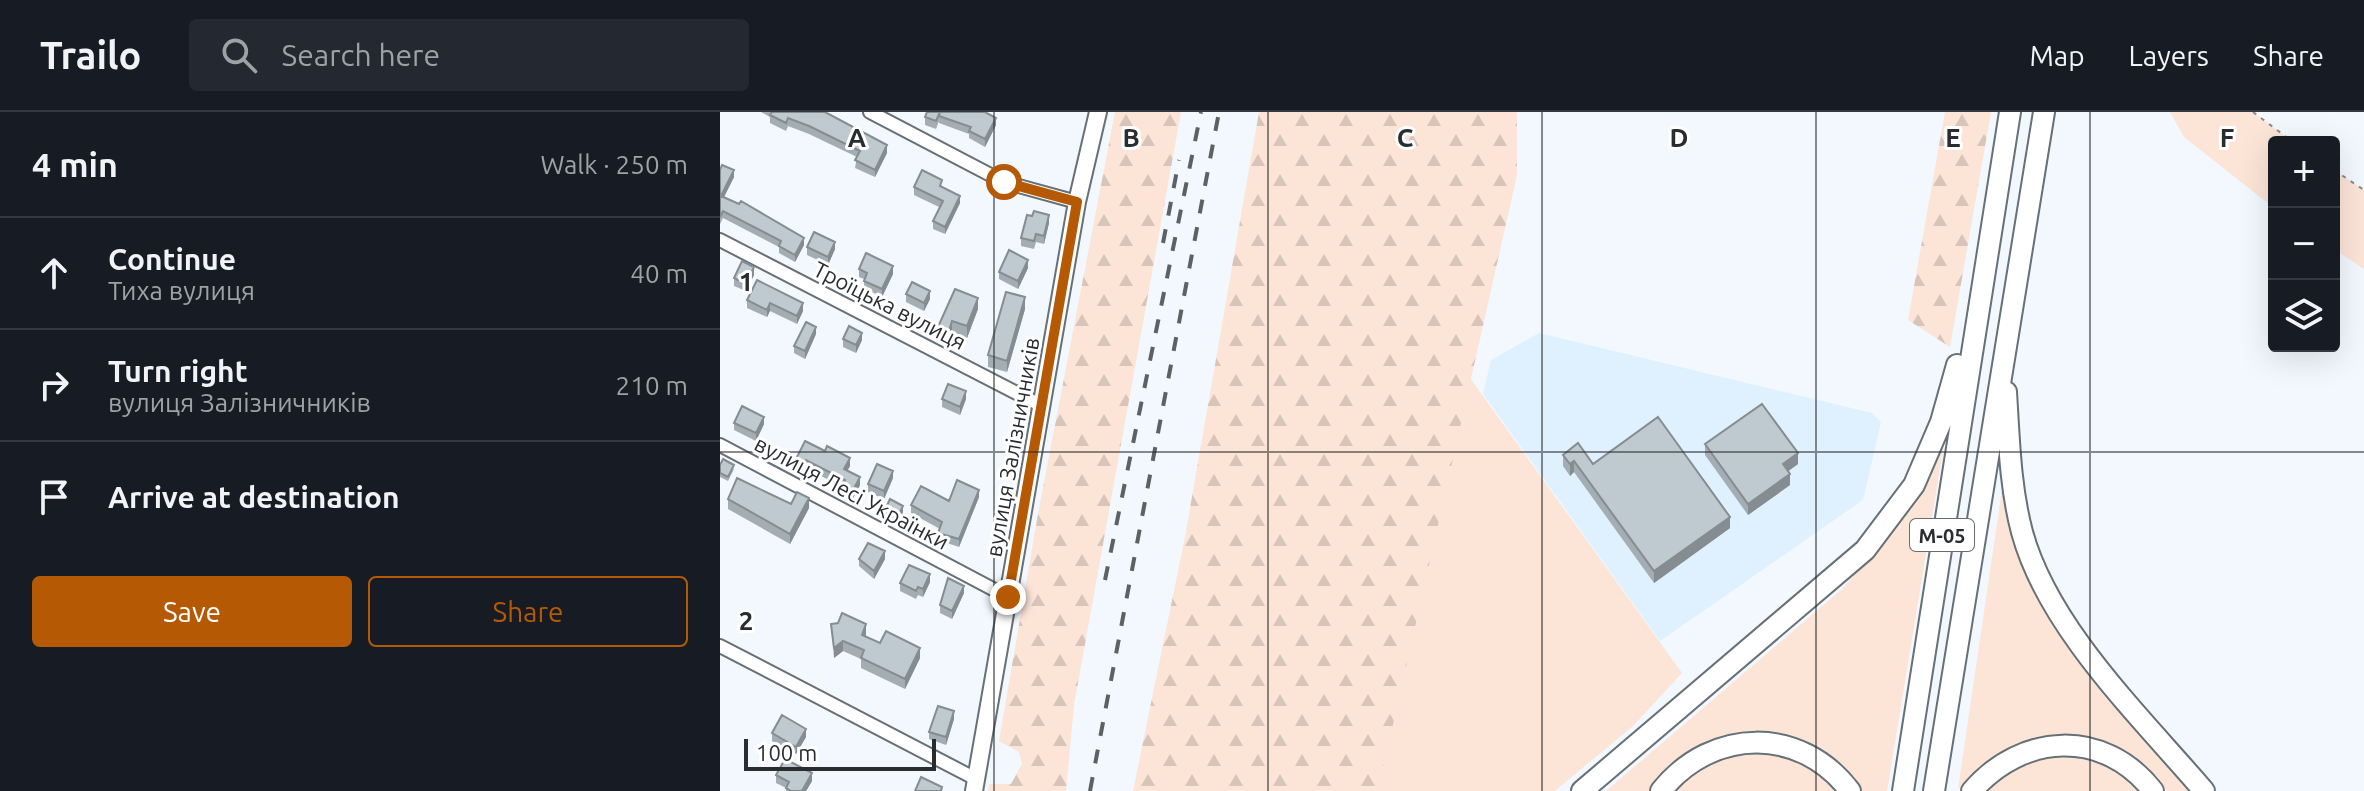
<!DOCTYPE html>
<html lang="en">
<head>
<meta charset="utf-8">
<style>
  :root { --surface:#171b24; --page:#242831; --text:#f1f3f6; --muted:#9ea1a6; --line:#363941; --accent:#b65905 }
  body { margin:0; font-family:Ubuntu,sans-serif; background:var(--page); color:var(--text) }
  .controls { position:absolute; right:24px; top:24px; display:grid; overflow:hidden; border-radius:8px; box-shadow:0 8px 32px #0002 }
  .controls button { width:72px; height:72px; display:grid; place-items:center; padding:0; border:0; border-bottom:2px solid var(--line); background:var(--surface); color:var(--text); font:40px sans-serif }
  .scale { position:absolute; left:24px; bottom:20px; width:192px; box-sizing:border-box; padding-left:8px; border:4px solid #292d30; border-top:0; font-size:22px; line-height:28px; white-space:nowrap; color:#292d30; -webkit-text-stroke:6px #fff; paint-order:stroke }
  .stop { position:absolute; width:24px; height:24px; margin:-18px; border:6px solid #b65905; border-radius:50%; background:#fff }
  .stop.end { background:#b65905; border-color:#fff; box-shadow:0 2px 8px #0008 }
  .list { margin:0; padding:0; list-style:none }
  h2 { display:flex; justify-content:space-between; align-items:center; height:104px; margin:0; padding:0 32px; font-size:34px }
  h2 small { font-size:26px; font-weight:400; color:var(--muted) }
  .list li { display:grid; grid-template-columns:52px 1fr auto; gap:24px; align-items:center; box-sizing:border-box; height:112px; padding:0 32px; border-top:2px solid var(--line) }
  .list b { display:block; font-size:30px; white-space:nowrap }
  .list p { margin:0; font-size:26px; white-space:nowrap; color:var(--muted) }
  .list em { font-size:26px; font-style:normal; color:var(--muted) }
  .actions { display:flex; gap:16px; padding:24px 32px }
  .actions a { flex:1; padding:18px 0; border:2px solid var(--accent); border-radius:8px; text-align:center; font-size:28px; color:var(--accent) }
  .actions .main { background:var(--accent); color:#fff }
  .icon { flex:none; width:44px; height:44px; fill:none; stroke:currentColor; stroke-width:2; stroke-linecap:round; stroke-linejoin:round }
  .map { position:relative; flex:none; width:1644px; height:679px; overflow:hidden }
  header { display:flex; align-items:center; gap:48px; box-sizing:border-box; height:112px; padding:0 40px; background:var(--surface); border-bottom:2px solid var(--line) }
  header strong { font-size:38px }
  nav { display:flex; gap:44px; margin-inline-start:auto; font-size:28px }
  .search { width:560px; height:72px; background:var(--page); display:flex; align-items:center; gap:20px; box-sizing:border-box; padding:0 28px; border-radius:8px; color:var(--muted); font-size:30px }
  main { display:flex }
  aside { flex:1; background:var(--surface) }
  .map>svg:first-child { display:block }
  .built { fill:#dff0fe }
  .green { fill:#fce4d7 }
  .forest { fill:url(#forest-firs) }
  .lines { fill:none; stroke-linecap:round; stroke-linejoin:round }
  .minor-casing { stroke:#667077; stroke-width:16 }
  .tertiary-casing { stroke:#667077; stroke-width:20 }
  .trunk-casing { stroke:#667077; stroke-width:24 }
  .path { stroke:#878c90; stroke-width:2; stroke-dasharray:4 6; stroke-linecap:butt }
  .minor { stroke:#fff; stroke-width:12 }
  .tertiary { stroke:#fff; stroke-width:16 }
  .trunk { stroke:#fff; stroke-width:20 }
  .rail { stroke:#5c6164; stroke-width:4; stroke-dasharray:14 14; stroke-linecap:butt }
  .wall { fill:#a3adb3 }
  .shaded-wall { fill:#858d92 }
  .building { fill:#bec9d0; stroke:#858d92; stroke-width:2 }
  .route { stroke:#b65905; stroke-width:10 }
  .grid { fill:none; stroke:#292d30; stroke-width:2; stroke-opacity:0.55 }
  .labels { text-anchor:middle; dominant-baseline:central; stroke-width:6; stroke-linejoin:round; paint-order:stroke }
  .shield { fill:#fff; stroke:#696c6e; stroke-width:2 }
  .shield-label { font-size:20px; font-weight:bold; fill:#292d30 }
  .street-label { font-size:22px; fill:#292d30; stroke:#fff }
  .grid-label { font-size:26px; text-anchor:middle; font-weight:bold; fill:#292d30; stroke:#fff; stroke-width:6; stroke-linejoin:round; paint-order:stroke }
</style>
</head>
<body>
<header>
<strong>Trailo</strong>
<div class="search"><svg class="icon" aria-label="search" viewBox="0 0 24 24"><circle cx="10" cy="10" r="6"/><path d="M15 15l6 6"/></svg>Search here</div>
<nav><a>Map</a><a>Layers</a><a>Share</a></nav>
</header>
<main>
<aside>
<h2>4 min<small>Walk · 250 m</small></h2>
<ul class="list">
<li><svg class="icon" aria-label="ahead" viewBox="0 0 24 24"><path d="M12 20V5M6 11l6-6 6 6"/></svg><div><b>Continue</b><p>Тиха вулиця</p></div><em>40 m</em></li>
<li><svg class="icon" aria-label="right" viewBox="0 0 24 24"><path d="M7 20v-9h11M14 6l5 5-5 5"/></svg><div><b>Turn right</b><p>вулиця Залізничників</p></div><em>210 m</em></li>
<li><svg class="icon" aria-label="arrive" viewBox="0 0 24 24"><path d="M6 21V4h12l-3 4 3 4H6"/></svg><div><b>Arrive at destination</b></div></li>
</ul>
<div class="actions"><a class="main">Save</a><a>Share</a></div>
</aside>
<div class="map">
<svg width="1644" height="679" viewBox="0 0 1644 679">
  <defs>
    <pattern id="forest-firs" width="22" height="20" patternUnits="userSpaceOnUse" patternTransform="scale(2)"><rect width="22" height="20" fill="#fce4d7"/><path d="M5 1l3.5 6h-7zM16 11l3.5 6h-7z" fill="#d8c4b9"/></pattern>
  </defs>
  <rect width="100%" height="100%" fill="#f2f8fd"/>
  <!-- built -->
  <path class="built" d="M819,221L1152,301L1161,310L1143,388L940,529L763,282L771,248Z"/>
  <!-- green -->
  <path class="green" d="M1450,0H1533L1573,30H1554V96L1464,25Z
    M1614,58L1644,78V157L1614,137Z
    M750,266L962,561L913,614L835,679H658Z
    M1225,326L1167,679H1142C1098,598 974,602 929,679H886L1121,478L1175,416Z
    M1283,371L1296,432L1474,679H1447C1409,623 1333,608 1275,644C1261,652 1250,665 1238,677Z
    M1032,635L1083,646L1122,679H949L965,661Z
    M1355,642L1393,654L1423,679H1262C1291,648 1314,645 1355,642Z"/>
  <!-- forest -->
  <path class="forest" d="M395,0H461L354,593L346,679H268L269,672H291L302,652L299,640L279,629L318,402Z
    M539,0H797V63L658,679H413L465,425Z
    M1225,0H1271L1230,235L1188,208Z"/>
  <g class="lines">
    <!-- minor casing -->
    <g class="minor-casing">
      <path id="minor" d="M150,0L284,70L357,90
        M0,128L322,294
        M0,333L288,485
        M0,534L256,667"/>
    </g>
    <!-- tertiary casing -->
    <g class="tertiary-casing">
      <path id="tertiary" d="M254,679L357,90L378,0"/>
    </g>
    <!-- trunk casing -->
    <g class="trunk-casing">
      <path id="trunk" d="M1286,280C1289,327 1290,375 1302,420C1328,516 1420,604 1484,679
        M862,679L1145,438L1194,373L1221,310L1237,253
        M941,679C992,615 1081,614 1130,679
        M1183,679L1290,0
        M1214,679L1324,0
        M1252,679C1302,621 1384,616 1433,679"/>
    </g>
    <!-- path -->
    <path class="path" d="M1533,0L1573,30
      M1614,58L1644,78"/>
    <!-- minor -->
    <use href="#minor" class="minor"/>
    <!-- tertiary -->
    <use href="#tertiary" class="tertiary"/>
    <!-- trunk -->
    <use href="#trunk" class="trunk"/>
    <!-- rail -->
    <path class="rail" d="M443,131L459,48
      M385,468L481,0
      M370,679L499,0"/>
  </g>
  <!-- wall -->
  <path class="wall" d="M41,0H105L167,41L155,65L135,56L137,45L89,22L68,14L66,19L50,11V5Z
    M207,0L276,13L265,35L249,26V22L219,11V9L216,17L205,13V5Z
    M0,58L14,65L4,85L84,133L75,150L59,141V135L3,106L0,112Z
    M194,75H222L240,91L225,122L213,117V109L219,95L194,83Z
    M329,111L324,132L316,130L314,137L301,134V126Z
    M87,135L115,137L108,153L87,143Z
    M308,156L298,177L279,167V160Z
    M139,157L173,162L162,185L144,176V167L139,165Z
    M34,163L26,179L14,174V166Z
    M186,182L210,187L204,199L186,190Z
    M27,188L83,191V199L77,212L50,199L47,205L27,196Z
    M258,197L247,226L232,220L229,230L218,227V215Z
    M305,197L287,260L268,255V243Z
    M96,222L85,247L74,241V234Z
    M123,227L142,228L136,241L123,235Z
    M222,287H246L240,303L222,295Z
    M14,311L44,312L36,329L14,318Z
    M85,329L130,354L127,359L140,373L131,390L121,384L122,375L86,356L82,365L73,360V353Z
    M985,332L1078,352L1068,359L1070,373L1028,403L985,343Z
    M843,343L873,352L1010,416L934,471L854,360L850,364L843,354Z
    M0,353L14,357L8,369L0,365Z
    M173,366L164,387L148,380V372Z
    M259,385L239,435L218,428L220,417L191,401V393Z
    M8,387L71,392L89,396L70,432L8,397Z
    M164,400L183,402L177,414L164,407Z
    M139,447H165L154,467L139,454Z
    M210,470L203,485L198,483L196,487L180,479V471Z
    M244,481L232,507L220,501V493Z
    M111,512L146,523V525L160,531L200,546L185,577L141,556V547L123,539L114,546Z
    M234,607L226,633L209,627V620Z
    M52,621L86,625L76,642L52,629Z
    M56,663L92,669L86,679H66V676L56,671Z"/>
  <!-- shaded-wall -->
  <path class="shaded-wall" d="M276,6V13L265,35V27Z
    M167,33V41L155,65V58Z
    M14,58V65L1,91V84Z
    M240,84V91L225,122V115Z
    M329,103V111L324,132V124Z
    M84,126V133L75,150V143Z
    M115,130V137L108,153V145Z
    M308,148V156L298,177V169Z
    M173,154V162L162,185V177Z
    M34,155V163L26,179V172Z
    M210,179V187L204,199V191Z
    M305,185V197L287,260V249Z
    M258,186V197L247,226V214Z
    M50,191V199L47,205V198Z
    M83,191V199L77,212V204Z
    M232,209V220L229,230V219Z
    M96,215V222L85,247V239Z
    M142,221V228L136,241V233Z
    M246,279V287L240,303V295Z
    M44,305V312L36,329V321Z
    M1078,341V352L1063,363V352Z
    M130,346V354L124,365V357Z
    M86,348V356L82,365V357Z
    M854,349V360L850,364V352Z
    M173,359V366L164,387V379Z
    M1070,362V373L1028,403V392Z
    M140,365V373L131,390V382Z
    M259,378V385L239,435V427Z
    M89,386V396L70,432V422Z
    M183,394V402L177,414V406Z
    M1010,405V416L934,471V459Z
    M165,439V447L154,467V459Z
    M210,462V470L203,485V477Z
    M244,474V481L232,507V499Z
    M146,512V523L142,533V523Z
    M123,529V539L114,546V536Z
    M200,536V546L185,577V567Z
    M234,599V607L226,633V625Z
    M86,617V625L76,642V635Z
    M92,661V669L86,679H82Z"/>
  <!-- building -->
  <path class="building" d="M52,0H105L167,33L155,58L135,48L140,39L89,14L68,6L66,11L50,3Z
    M207,0H220L216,9L205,5Z
    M220,0H265L276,6L265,27L249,19L251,15L219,4Z
    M2,53L14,58L1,84L19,92L21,89L84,126L75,143L59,134L61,129L3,99L0,105V58Z
    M202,58L222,68L220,74L240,84L225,115L213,109L223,89L194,75Z
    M314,99L329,103L324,124L316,122L314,129L301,126L307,103L312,104Z
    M94,120L115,130L108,145L87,135Z
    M289,138L308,148L298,169L279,160Z
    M146,141L173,154L162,177L144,169L147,161L139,157Z
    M22,149L34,155L26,172L14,166Z
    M37,168L83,191L77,204L50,191L47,198L27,188Z
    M192,170L210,179L204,191L186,182Z
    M235,177L258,186L247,214L232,209L229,219L218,215Z
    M286,180L305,185L287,249L268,243Z
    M86,210L96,215L85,239L74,234Z
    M129,214L142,221L136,233L123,227Z
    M228,272L246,279L240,295L222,287Z
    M1042,292L1078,341L1063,352L1070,362L1028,392L985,332Z
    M22,294L44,305L36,321L14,311Z
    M938,305L1010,405L934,459L854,349L850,352L843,343L858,331L873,352Z
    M85,329L105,339L107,334L130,346L124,357L140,365L131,382L121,377L125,368L86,348L82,357L73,353Z
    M3,347L14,353L8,365L0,361V353Z
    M157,352L173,359L164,379L148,372Z
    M17,366L71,392L77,380L89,386L70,422L8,387Z
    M237,368L259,378L239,427L218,421L222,410L191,393L201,374L229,389Z
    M170,387L183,394L177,406L164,400Z
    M148,431L165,439L154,459L139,447Z
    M189,453L210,462L203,477L198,475L196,479L180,471Z
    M228,466L244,474L232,499L220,493Z
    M122,501L146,512L142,523L160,531L166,519L200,536L185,567L141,546L144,538L123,529L114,536L111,512L118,511Z
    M218,594L234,599L226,625L209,620Z
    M62,603L86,617L76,635L52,621Z
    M65,647L92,661L82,679H71L66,676L69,670L56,663Z
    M201,665L222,675L221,679H195Z"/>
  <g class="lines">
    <!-- route -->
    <path class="route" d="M284,70L357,90L288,485"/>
  </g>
  <!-- grid -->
  <path class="grid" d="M274,0V679M548,0V679M822,0V679M1096,0V679M1370,0V679M0,340H1644"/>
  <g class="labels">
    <!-- shield labels -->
    <rect class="shield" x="1190" y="407" width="64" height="32" rx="6"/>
    <g class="shield-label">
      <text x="1222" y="423">М-05</text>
    </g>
    <!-- street labels -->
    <g class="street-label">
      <text transform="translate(170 193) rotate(27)">Троїцька вулиця</text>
      <text transform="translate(292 335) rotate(-80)">вулиця Залізничників</text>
      <text transform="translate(132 380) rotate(28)">вулиця Лесі Українки</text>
    </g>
  </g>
  <g class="grid-label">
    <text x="137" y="35">A</text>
    <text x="411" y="35">B</text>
    <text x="685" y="35">C</text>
    <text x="959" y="35">D</text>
    <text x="1233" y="35">E</text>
    <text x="1507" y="35">F</text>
    <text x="26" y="179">1</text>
    <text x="26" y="518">2</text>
  </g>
</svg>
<div class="controls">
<button>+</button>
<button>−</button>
<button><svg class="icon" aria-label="layers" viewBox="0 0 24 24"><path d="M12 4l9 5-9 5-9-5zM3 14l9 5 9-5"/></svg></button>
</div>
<div class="scale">100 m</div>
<div class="stop" style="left:284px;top:70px"></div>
<div class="stop end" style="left:288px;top:485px"></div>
</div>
</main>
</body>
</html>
